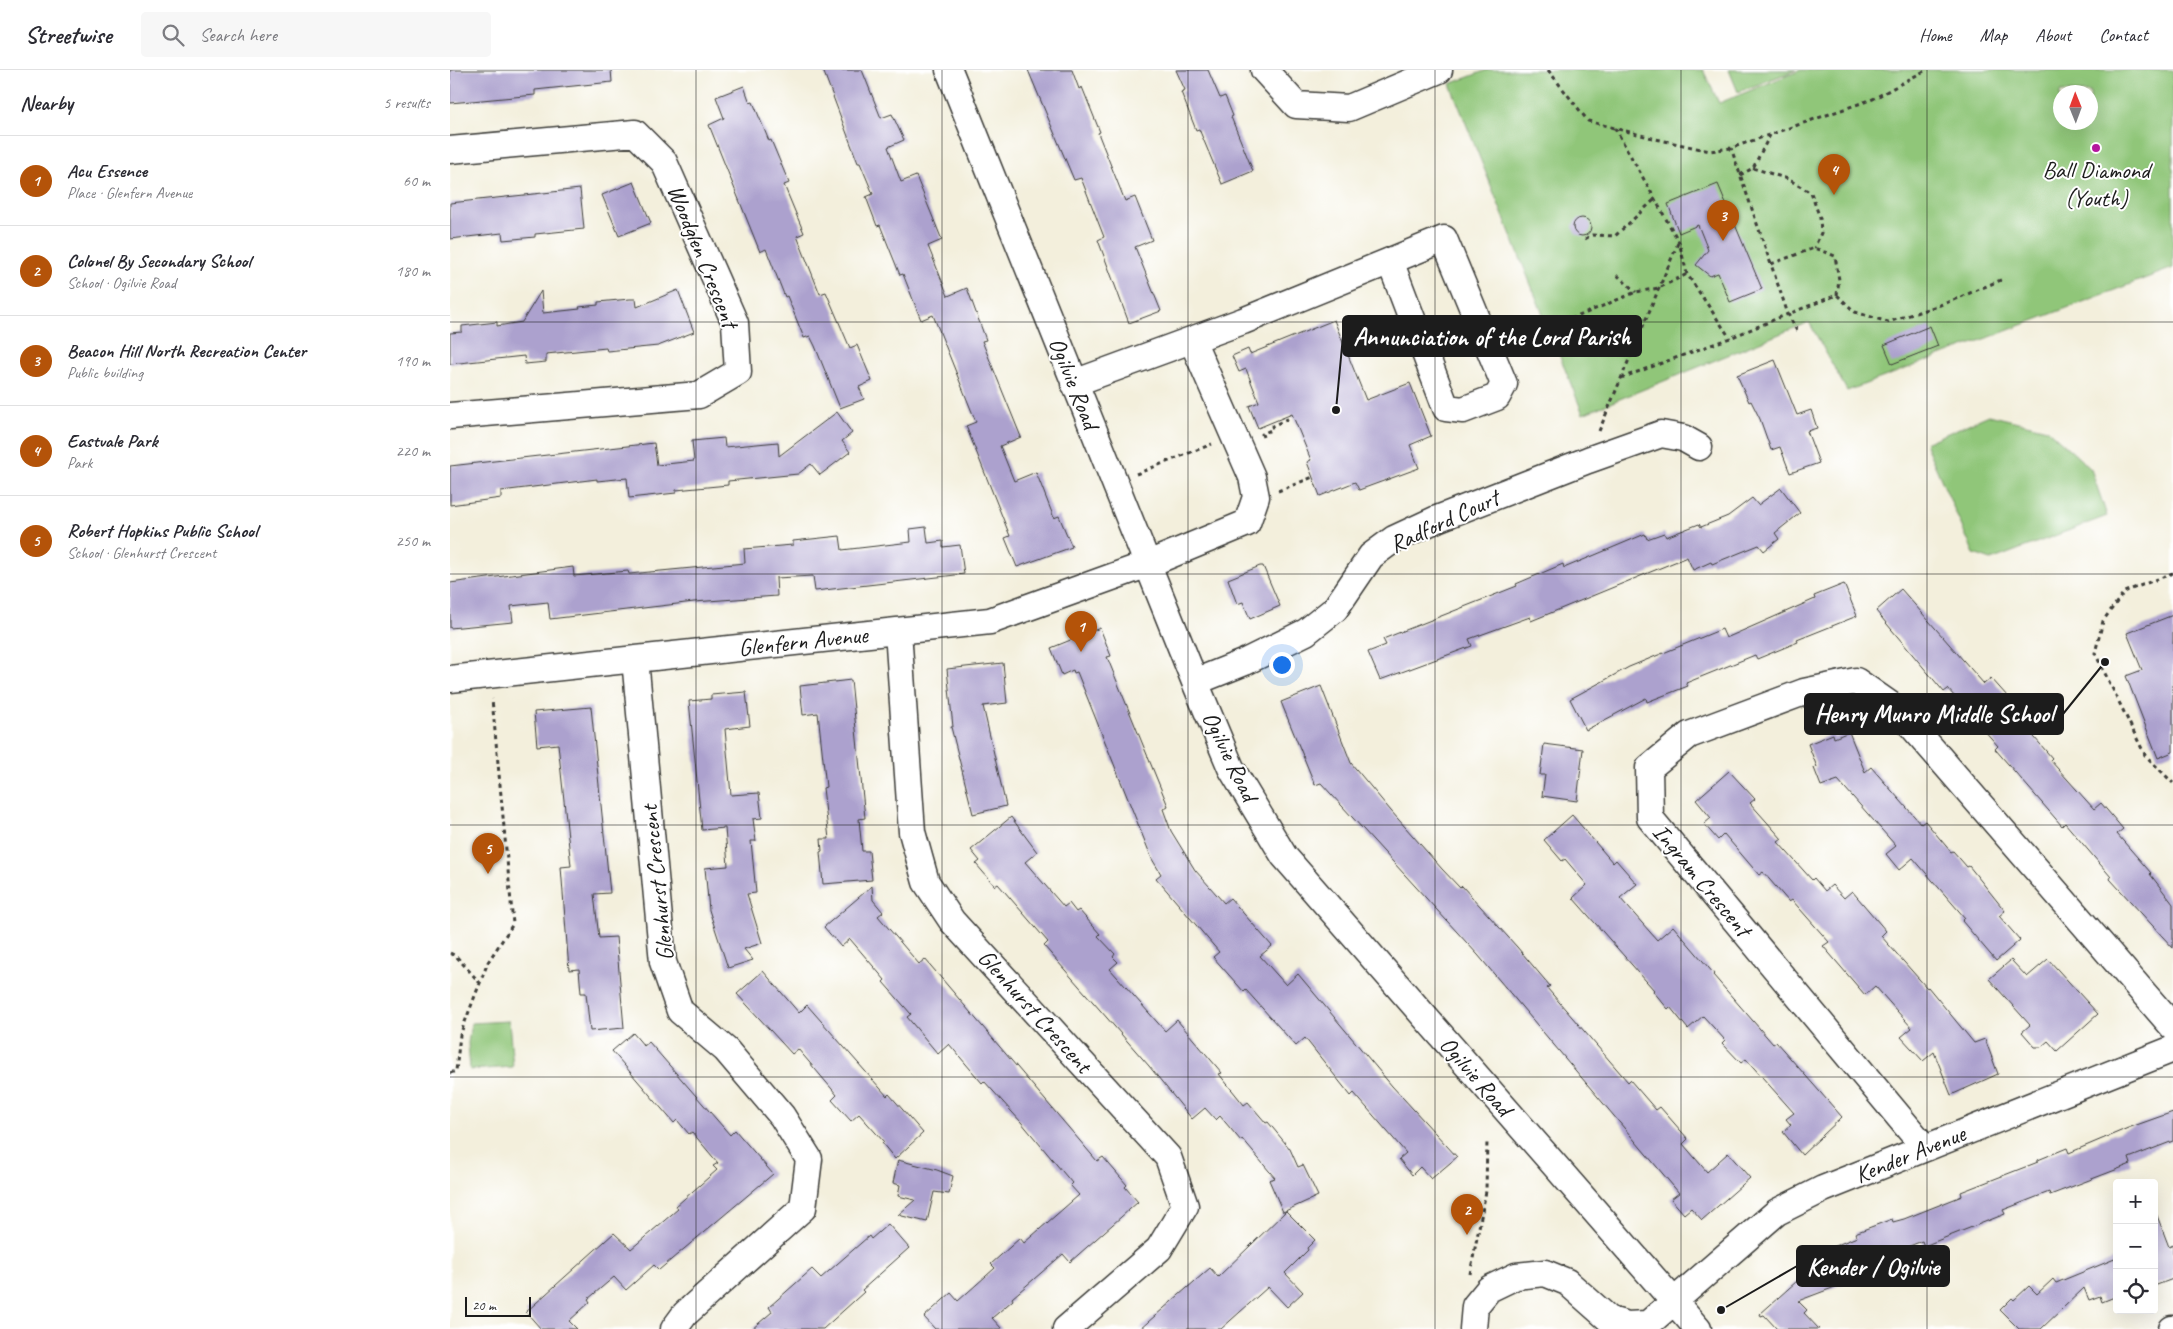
<!DOCTYPE html>
<html lang="en">
<head>
<meta charset="utf-8">
<style>
  :root { --surface:#fff; --page:#f7f7f7; --text:#2b2b33; --muted:#7c7c81; --line:#e1e1e2; --accent:#b45309 }
  body { margin:0; font-family:Caveat,sans-serif; background:var(--page); color:var(--text) }
  .controls { position:absolute; right:15px; bottom:15px; display:grid; overflow:hidden; border-radius:5px; box-shadow:0 5px 20px #0002 }
  .controls button { width:45px; height:45px; display:grid; place-items:center; padding:0; border:0; border-bottom:1px solid var(--line); background:var(--surface); color:var(--text); font:25px sans-serif }
  .compass { position:absolute; left:1603px; top:15px; width:45px; height:45px; border-radius:50%; background:var(--surface); box-shadow:0 5px 20px #0002; rotate:359deg }
  .scale { position:absolute; left:15px; bottom:12px; width:66px; box-sizing:border-box; padding-left:5px; border:2px solid #1c1c1c; border-top:0; font-size:14px; line-height:18px; white-space:nowrap; color:#1c1c1c; -webkit-text-stroke:4px #fff; paint-order:stroke }
  .you { position:absolute; left:831px; top:594px; width:18px; height:18px; margin:-12px; border:4px solid #fff; border-radius:50%; background:#1a73e8; box-shadow:0 0 0 8px #1a73e833 }
  .badge { display:grid; place-items:center; width:32px; height:32px; border-radius:50%; background:var(--accent); color:#fff; font-size:16px; font-weight:700 }
  .pin { position:absolute; translate:-50% -41px; filter:drop-shadow(0 1px 2px #0008) }
  .pin::after { content:''; position:absolute; top:26px; width:18px; height:15px; background:inherit; clip-path:polygon(0 0,100% 0,50% 100%) }
  .list { margin:0; padding:0; list-style:none }
  h2 { display:flex; justify-content:space-between; align-items:center; height:65px; margin:0; padding:0 20px; font-size:21px }
  h2 small { font-size:16px; font-weight:400; color:var(--muted) }
  .list li { display:grid; grid-template-columns:32px 1fr auto; gap:15px; align-items:center; box-sizing:border-box; height:90px; padding:0 20px; border-top:1px solid var(--line) }
  .list b { display:block; font-size:19px; white-space:nowrap }
  .list p { margin:0; font-size:16px; white-space:nowrap; color:var(--muted) }
  .list em { font-size:16px; font-style:normal; color:var(--muted) }
  .icon { flex:none; width:28px; height:28px; fill:none; stroke:currentColor; stroke-width:2; stroke-linecap:round; stroke-linejoin:round }
  .map { position:relative; flex:none; width:1723px; height:1259px; overflow:hidden }
  header { display:flex; align-items:center; gap:30px; box-sizing:border-box; height:70px; padding:0 25px; background:var(--surface); border-bottom:1px solid var(--line) }
  header strong { font-size:24px }
  nav { display:flex; gap:28px; margin-inline-start:auto; font-size:18px }
  .search { width:350px; height:45px; background:var(--page); display:flex; align-items:center; gap:12px; box-sizing:border-box; padding:0 18px; border-radius:5px; color:var(--muted); font-size:19px }
  main { display:flex }
  aside { flex:1; background:var(--surface) }
  .map>svg:first-child { display:block }
  .green { fill:#90c679; stroke:#56714a; fill-rule:evenodd }
  .building { fill:#aca1ce }
  .lines { fill:none; stroke-linecap:round; stroke-linejoin:round }
  .minor-casing { stroke:#3c3c39; stroke-width:29 }
  .path { stroke:#3c3c39; stroke-width:3; stroke-dasharray:4 4; stroke-linecap:butt }
  .minor { stroke:#fff; stroke-width:26 }
  .grid { fill:none; stroke:#1c1c1c; stroke-width:1; stroke-opacity:0.55 }
  .poi-dot { fill:#b5179e; stroke:#fff; stroke-width:2 }
  .labels { text-anchor:middle; dominant-baseline:central; stroke-width:4; stroke-linejoin:round; paint-order:stroke }
  .poi-label { font-size:24px; fill:#1c1c1c; stroke:#fff }
  .street-label { font-size:24px; fill:#1c1c1c; stroke:#fff }
  .leader { fill:none; stroke:#1c1c1c; stroke-width:2 }
  .callout-dot { fill:#1c1c1c; stroke:#fff; stroke-width:2 }
  .callout { fill:#1c1c1c; stroke:#1c1c1c; stroke-width:2 }
  .callout-label { font-size:25px; text-anchor:middle; font-weight:bold; fill:#fff }
</style>
</head>
<body>
<header>
<strong>Streetwise</strong>
<div class="search"><svg class="icon" aria-label="search" viewBox="0 0 24 24"><circle cx="10" cy="10" r="6"/><path d="M15 15l6 6"/></svg>Search here</div>
<nav><a>Home</a><a>Map</a><a>About</a><a>Contact</a></nav>
</header>
<main>
<aside>
<h2>Nearby<small>5 results</small></h2>
<ul class="list">
<li><span class="badge">1</span><div><b>Acu Essence</b><p>Place · Glenfern Avenue</p></div><em>60 m</em></li>
<li><span class="badge">2</span><div><b>Colonel By Secondary School</b><p>School · Ogilvie Road</p></div><em>180 m</em></li>
<li><span class="badge">3</span><div><b>Beacon Hill North Recreation Center</b><p>Public building</p></div><em>190 m</em></li>
<li><span class="badge">4</span><div><b>Eastvale Park</b><p>Park</p></div><em>220 m</em></li>
<li><span class="badge">5</span><div><b>Robert Hopkins Public School</b><p>School · Glenhurst Crescent</p></div><em>250 m</em></li>
</ul>
</aside>
<div class="map">
<svg width="1723" height="1259" viewBox="0 0 1723 1259">
  <rect width="100%" height="100%" fill="#fff"/>
  <filter id="ink" filterUnits="userSpaceOnUse"><feTurbulence type="fractalNoise" baseFrequency=".02" numOctaves="2"/><feDisplacementMap in="SourceGraphic" scale="10" xChannelSelector="R" yChannelSelector="G"/><feConvolveMatrix kernelMatrix="1 2 1 2 8 2 1 2 1" color-interpolation-filters="sRGB"/></filter>
  <filter id="wash" filterUnits="userSpaceOnUse"><feTurbulence type="fractalNoise" baseFrequency=".0096" numOctaves="4" result="noise"/><feDisplacementMap in="SourceGraphic" scale="20" xChannelSelector="R" yChannelSelector="G"/><feGaussianBlur stdDeviation="1.12" result="paint"/><feColorMatrix in="noise" values="0 0 0 0 0 0 0 0 0 0 0 0 0 0 0 0 0 1.4 0 .05"/><feComposite in="paint" operator="in"/></filter>
  <g filter="url(#wash)">
    <rect width="100%" height="100%" fill="#f3efdc"/>
    <!-- green -->
    <path class="green" d="M1037,0H1253L1269,33L1351,0H1723V198L1397,321L1359,252L1133,344L1000,14ZM1610,22H1640V52H1610Z
      M1279,0H1346L1288,22Z
      M1539,345L1597,359L1641,399L1657,446L1541,490L1524,484L1475,373Z
      M59,951L63,997L20,1000L18,973L21,953Z"/>
    <g id="blocks">
      <!-- building -->
      <path class="building" d="M0,0H161L162,12L85,20V25L0,33Z
        M373,0H412L431,48L442,44L454,70L438,77L451,112L466,106L492,170L478,176L498,226L517,218L536,270L532,271L571,367L550,376L564,411L586,402L604,448L609,446L622,477L567,497L555,468L560,466L516,356L526,352L483,245L471,250L453,204L450,205L430,155L427,156L416,127L423,124L410,93H408Z
        M578,0H622L629,19L632,17L650,62L648,63L675,131L685,127L702,170L685,177L711,241L679,253L648,170L654,167L631,108L624,110Z
        M726,0H758L770,28L775,26L783,46L781,47L803,101L772,114L749,59L746,60L731,22L735,20Z
        M294,16L300,33L303,32L319,71L321,70L339,113L334,115L354,163L347,166L370,224L376,222L400,278L407,275L422,311L409,317L414,329L390,338L365,276L360,266L354,268L337,226L335,227L316,179L310,182L259,55L274,48L266,27Z
        M184,112L201,153L169,166L152,125Z
        M1268,114L1312,219L1280,232L1268,203L1260,206L1246,195L1258,180L1248,155L1229,163L1218,134Z
        M130,119L134,159L85,164V167L53,170L52,163L0,169V133Z
        M1123 157a9 9 0 1 1 18 0a9 9 0 1 1-18 0Z
        M228,220L244,262L208,276L157,281L156,278L96,284V292L75,294L74,286L0,294V263L12,262V256L47,252V256L72,252L91,221L93,243L130,239L129,237L148,235V232L180,229H186L187,237Z
        M884,250L916,330L960,313L981,366L960,375L969,398L909,420L905,412L870,426L857,392L861,390L842,344L808,358L799,336L809,332L796,299L789,302L782,286L798,279L800,284Z
        M1480,256L1488,276L1442,294L1434,275Z
        M1325,290L1347,345L1361,340L1367,358L1357,361L1369,393L1340,403L1330,377L1321,380L1310,349L1301,331L1299,332L1287,305Z
        M387,342L402,363L392,371L400,382L370,405L361,394L348,404L278,411V415L226,420V423L179,428L177,408L147,411V409L51,421V428L0,435V396L204,373L207,395L244,391L242,371L274,368L275,377L328,372L329,386Z
        M1331,418L1350,443L1325,463L1329,469L1314,481L1309,475L1262,494L1261,492L1243,500L1237,487L1081,551L1080,547L1019,569L1022,576L930,610L918,582L936,575L933,569L1067,516L1066,514L1113,494L1114,498L1195,464L1197,469L1214,463L1216,467L1249,454L1251,457L1278,446L1302,428L1308,435Z
        M476,457L478,473L493,471V477L510,475L514,504L365,521L363,506L326,508L327,526L244,532L100,549L98,532L61,536L63,552L0,558V513L123,497L124,506L178,501L179,504L295,493L294,479L343,475V471L390,466L392,480L461,472L460,459Z
        M810,496H813L830,536L800,549L793,532L787,534L778,509Z
        M1394,514L1407,546L1347,570L1348,572L1307,589L1305,585L1236,613L1238,616L1197,632L1196,628L1136,660L1120,629L1179,597L1272,559L1276,568L1365,529L1364,526Z
        M1451,519L1534,614L1541,608L1566,636L1561,640L1602,688L1600,690L1644,739L1651,733L1673,759L1667,764L1701,803L1700,804L1723,834V878L1660,809L1661,807L1615,753L1612,756L1545,679L1548,676L1498,619L1494,622L1426,541Z
        M1723,545V682L1708,688L1676,606L1692,600L1677,563Z
        M650,558L661,586L657,587L718,736L713,739L721,761L745,800L774,833L780,828L822,876L810,886L836,915L848,904L942,1016L1007,1087L981,1109L970,1097L962,1105L949,1089L956,1083L904,1023L901,1026L855,968L846,976L796,920L794,922L763,887L769,882L706,808L711,804L702,789L627,602L624,603L623,600L612,605L601,578Z
        M553,593L557,633L533,636L556,736L523,744L501,657H503L497,599Z
        M401,610L415,748L409,749L412,781H419L422,810L373,814L370,782L372,781L371,769H379L373,718L376,717L368,643L353,645L350,616Z
        M871,616L901,693L941,741L992,799L1010,818L1012,816L1067,877L1100,916L1097,918L1178,1012L1180,1010L1206,1040L1210,1037L1238,1069L1233,1074L1257,1102L1278,1083L1300,1108L1252,1150L1241,1138L1234,1144L1221,1129L1229,1123L1028,885L871,713L865,715L831,632Z
        M296,622L300,656L275,659L281,725L309,723L312,748L303,749L306,771H301L306,823L297,824L312,873L294,879L303,890L278,898L259,840L255,798L278,796L275,758L252,760L239,631L261,629V625Z
        M141,637L160,823L144,824L149,868L166,867L174,958L140,961L136,923H131L129,899L119,900L111,797L121,796L108,674L87,676L84,642Z
        M1399,662L1415,702L1421,697L1471,754L1475,751L1501,782L1503,781L1517,797L1519,796L1555,841L1549,846L1570,870L1546,891L1512,851L1515,848L1463,788L1449,800L1436,784L1446,776L1388,710L1371,716L1364,698L1367,697L1358,674L1383,664L1384,668Z
        M1094,674L1133,679L1127,731L1092,726L1095,705H1090Z
        M1279,701L1305,729L1300,733L1332,769L1328,772L1362,810L1364,808L1375,821L1382,815L1394,828L1402,821L1436,861L1431,866L1477,918L1478,917L1524,973L1535,969L1548,1004L1501,1025L1484,982L1473,991L1451,967L1462,958L1425,916L1415,925L1373,876L1379,872L1342,830L1339,832L1313,802L1309,805L1274,764L1268,770L1254,754L1261,748L1246,730Z
        M1122,745L1163,793L1166,790L1187,814L1170,828L1207,870L1223,856L1264,904L1263,905L1323,974L1326,972L1392,1047L1352,1085L1333,1062L1341,1055L1336,1049L1344,1043L1296,989L1291,993L1272,973L1275,970L1253,946L1238,959L1220,937L1218,939L1203,921L1204,920L1123,828L1137,815L1115,789L1112,791L1094,770Z
        M561,747L587,782L575,792L614,837L619,833L626,842L629,840L650,864L648,866L665,884L663,887L668,892L660,899L715,961L727,950L772,1003L769,1004L794,1035L798,1032L816,1053L818,1052L840,1079L848,1097L853,1095L868,1126L833,1142L819,1110L825,1108L792,1069L791,1071L770,1046L766,1050L755,1038L742,1049L699,996L594,876L598,872L548,814L545,816L526,794L530,791L521,780Z
        M422,816L423,830L433,842L428,846L469,894L475,889L647,1091L653,1087L677,1115L675,1117L688,1132L620,1192L613,1184L562,1228L563,1230L542,1248L552,1259H485L474,1247L501,1223L508,1231L545,1198L541,1194L570,1168L574,1173L629,1125L620,1115L622,1113L571,1052L534,1011L532,1013L499,974L488,984L457,947L461,944L433,912L435,910L400,869L391,877L374,857Z
        M1598,889L1648,944L1607,981L1598,971L1591,977H1585L1572,962L1580,955L1539,909L1561,890L1577,907Z
        M313,901L349,943L357,935L437,1026L439,1024L473,1063L445,1089L432,1073L434,1072L409,1044L401,1051L382,1030L387,1025L348,979L342,984L287,924Z
        M183,963L194,976L199,972L280,1065L285,1060L323,1104L209,1200L204,1195L176,1220L164,1207L138,1229L140,1232L119,1251L127,1259H91L76,1242L164,1163L181,1179L228,1139L226,1136L267,1100L263,1096L268,1093L242,1062L239,1064L227,1050L224,1053L162,981Z
        M1723,1042V1071L1679,1088L1681,1094L1600,1125L1599,1122L1553,1140L1555,1144L1474,1176L1472,1171L1410,1196L1414,1206L1348,1231L1357,1240L1354,1243L1369,1259H1327L1314,1245L1311,1246L1310,1244L1356,1203L1353,1196L1380,1185L1377,1179L1407,1167L1405,1163L1442,1149L1443,1152L1454,1149L1512,1126L1511,1122L1588,1092V1090L1617,1078L1619,1083L1678,1058Z
        M448,1090L487,1100L503,1106L499,1124L484,1122L477,1152L448,1145L465,1130L448,1126L450,1115L443,1113Z
        M836,1141L865,1170L857,1178L858,1180L835,1203L853,1222L837,1237L818,1217L771,1259H690L760,1198L768,1207Z
        M1704,1143H1706L1719,1177L1723,1175V1209L1704,1216Z
        M438,1154L459,1178L412,1220L414,1222L373,1259H302L322,1242L319,1237L362,1199L371,1208L419,1166L421,1169Z
        M1667,1188V1226L1652,1232L1650,1226L1639,1230L1634,1218L1591,1259H1569L1550,1240L1562,1228L1564,1230L1579,1216L1587,1224L1603,1209L1606,1213Z"/>
    </g>
  </g>
  <g filter="url(#ink)">
    <use href="#blocks" fill-opacity="0" stroke="#3c3c39" stroke-width="1"/>
    <g class="lines">
      <!-- minor casing -->
      <g class="minor-casing">
        <path id="minor" d="M499,0L745,612L781,698L834,786L1248,1259
          M814,0L846,35L899,38L989,0
          M0,80L185,63L214,92L285,253L288,302L249,325L0,346
          M624,313L793,251L994,169L1054,314L1047,327L1013,340L996,338L940,191
          M448,561L462,762L476,812L502,851L718,1087L735,1136L709,1179L616,1259
          M185,589L213,892L230,941L276,980L332,1046L359,1089L353,1138L235,1244L224,1259
          M0,609L540,551L698,494L797,453L806,427L802,407L742,270
          M745,612L795,592L856,562L885,539L921,486L944,469L987,449L1138,390L1211,364L1233,368L1249,377
          M1475,1078L1200,748L1199,698L1239,665L1354,622L1406,611L1449,641L1723,957
          M1023,1259L1025,1236L1039,1219L1066,1206L1095,1203L1117,1212L1160,1250L1177,1255L1196,1254
          M1192,1259L1327,1142L1373,1119L1723,979
          M1722,1259H1723"/>
      </g>
      <!-- path -->
      <path class="path" d="M1098,0L1138,51L1206,69L1260,81L1281,78L1423,29L1476,0
        M1165,58L1229,172L1237,204L1280,268
        M1303,98L1338,109L1361,123L1370,148L1371,163L1364,178
        M1290,105L1303,98L1320,65
        M1135,169L1142,165L1165,166L1205,129
        M1321,194L1364,178L1385,186L1389,210L1387,225
        M1167,205L1186,222
        M1347,261L1338,244L1387,225L1405,242L1438,252L1496,233L1551,210
        M1062,274L1186,222L1209,218L1237,204
        M1171,308L1280,268L1338,244L1281,78
        M1149,361L1228,173
        M813,367L812,364L823,359L822,356L840,348
        M686,404L762,374
        M828,421L863,407
        M1723,503L1674,522L1653,551L1645,583L1695,685L1723,713
        M0,883L6,886L30,913
        M0,1003L6,1001L10,965L38,892L63,854L42,629
        M1020,1204L1036,1121L1037,1070"/>
      <!-- minor -->
      <use href="#minor" class="minor"/>
    </g>
  </g>
  <!-- grid -->
  <path class="grid" d="M246,0V1259M492,0V1259M738,0V1259M985,0V1259M1231,0V1259M1477,0V1259M0,252H1723M0,504H1723M0,755H1723M0,1007H1723"/>
  <!-- markers -->
  <circle class="poi-dot" cx="1646" cy="78" r="5"/>
  <g class="labels">
    <!-- poi labels -->
    <g class="poi-label">
      <text x="1646" y="100">Ball Diamond<tspan x="1646" dy="28">(Youth)</tspan></text>
    </g>
    <!-- street labels -->
    <g class="street-label">
      <text transform="translate(253 186) rotate(68)">Woodglen Crescent</text>
      <text transform="translate(624 313) rotate(68)">Ogilvie Road</text>
      <text transform="translate(994 451) rotate(-25)">Radford Court</text>
      <text transform="translate(353 571) rotate(-6)">Glenfern Avenue</text>
      <text transform="translate(780 686) rotate(64)">Ogilvie Road</text>
      <text transform="translate(1252 810) rotate(50)">Ingram Crescent</text>
      <text transform="translate(207 813) rotate(-96)">Glenhurst Crescent</text>
      <text transform="translate(585 941) rotate(48)">Glenhurst Crescent</text>
      <text transform="translate(1026 1006) rotate(49)">Ogilvie Road</text>
      <text transform="translate(1460 1084) rotate(-22)">Kender Avenue</text>
    </g>
  </g>
  <!-- callouts -->
  <path class="leader" d="M886 340L893 266M1655 592L1613 644M1271 1240L1347 1196"/>
  <g class="callout-dot">
    <circle cx="886" cy="340" r="5"/>
    <circle cx="1655" cy="592" r="5"/>
    <circle cx="1271" cy="1240" r="5"/>
  </g>
  <g class="callout">
    <rect x="893" y="246" width="298" height="40" rx="5"/>
    <rect x="1355" y="624" width="258" height="40" rx="5"/>
    <rect x="1347" y="1176" width="152" height="40" rx="5"/>
  </g>
  <g class="callout-label">
    <text x="1042" y="275">Annunciation of the Lord Parish</text>
    <text x="1484" y="652">Henry Munro Middle School</text>
    <text x="1423" y="1205">Kender / Ogilvie</text>
  </g>
</svg>
<div class="controls">
<button>+</button>
<button>−</button>
<button><svg class="icon" aria-label="locate" viewBox="0 0 24 24"><circle cx="12" cy="12" r="6"/><path d="M12 2v4M12 18v4M2 12h4M18 12h4"/></svg></button>
</div>
<svg class="compass" viewBox="-18 -18 36 36"><path d="M0-13l5 13h-10z" fill="#e53935"/><path d="M0 13l5-13h-10z" fill="#7c7c81"/></svg>
<div class="scale">20 m</div>
<div class="you"></div>
<div class="pin badge" style="left:631px;top:582px">1</div>
<div class="pin badge" style="left:1017px;top:1165px">2</div>
<div class="pin badge" style="left:1273px;top:171px">3</div>
<div class="pin badge" style="left:1384px;top:125px">4</div>
<div class="pin badge" style="left:38px;top:804px">5</div>
</div>
</main>
</body>
</html>
